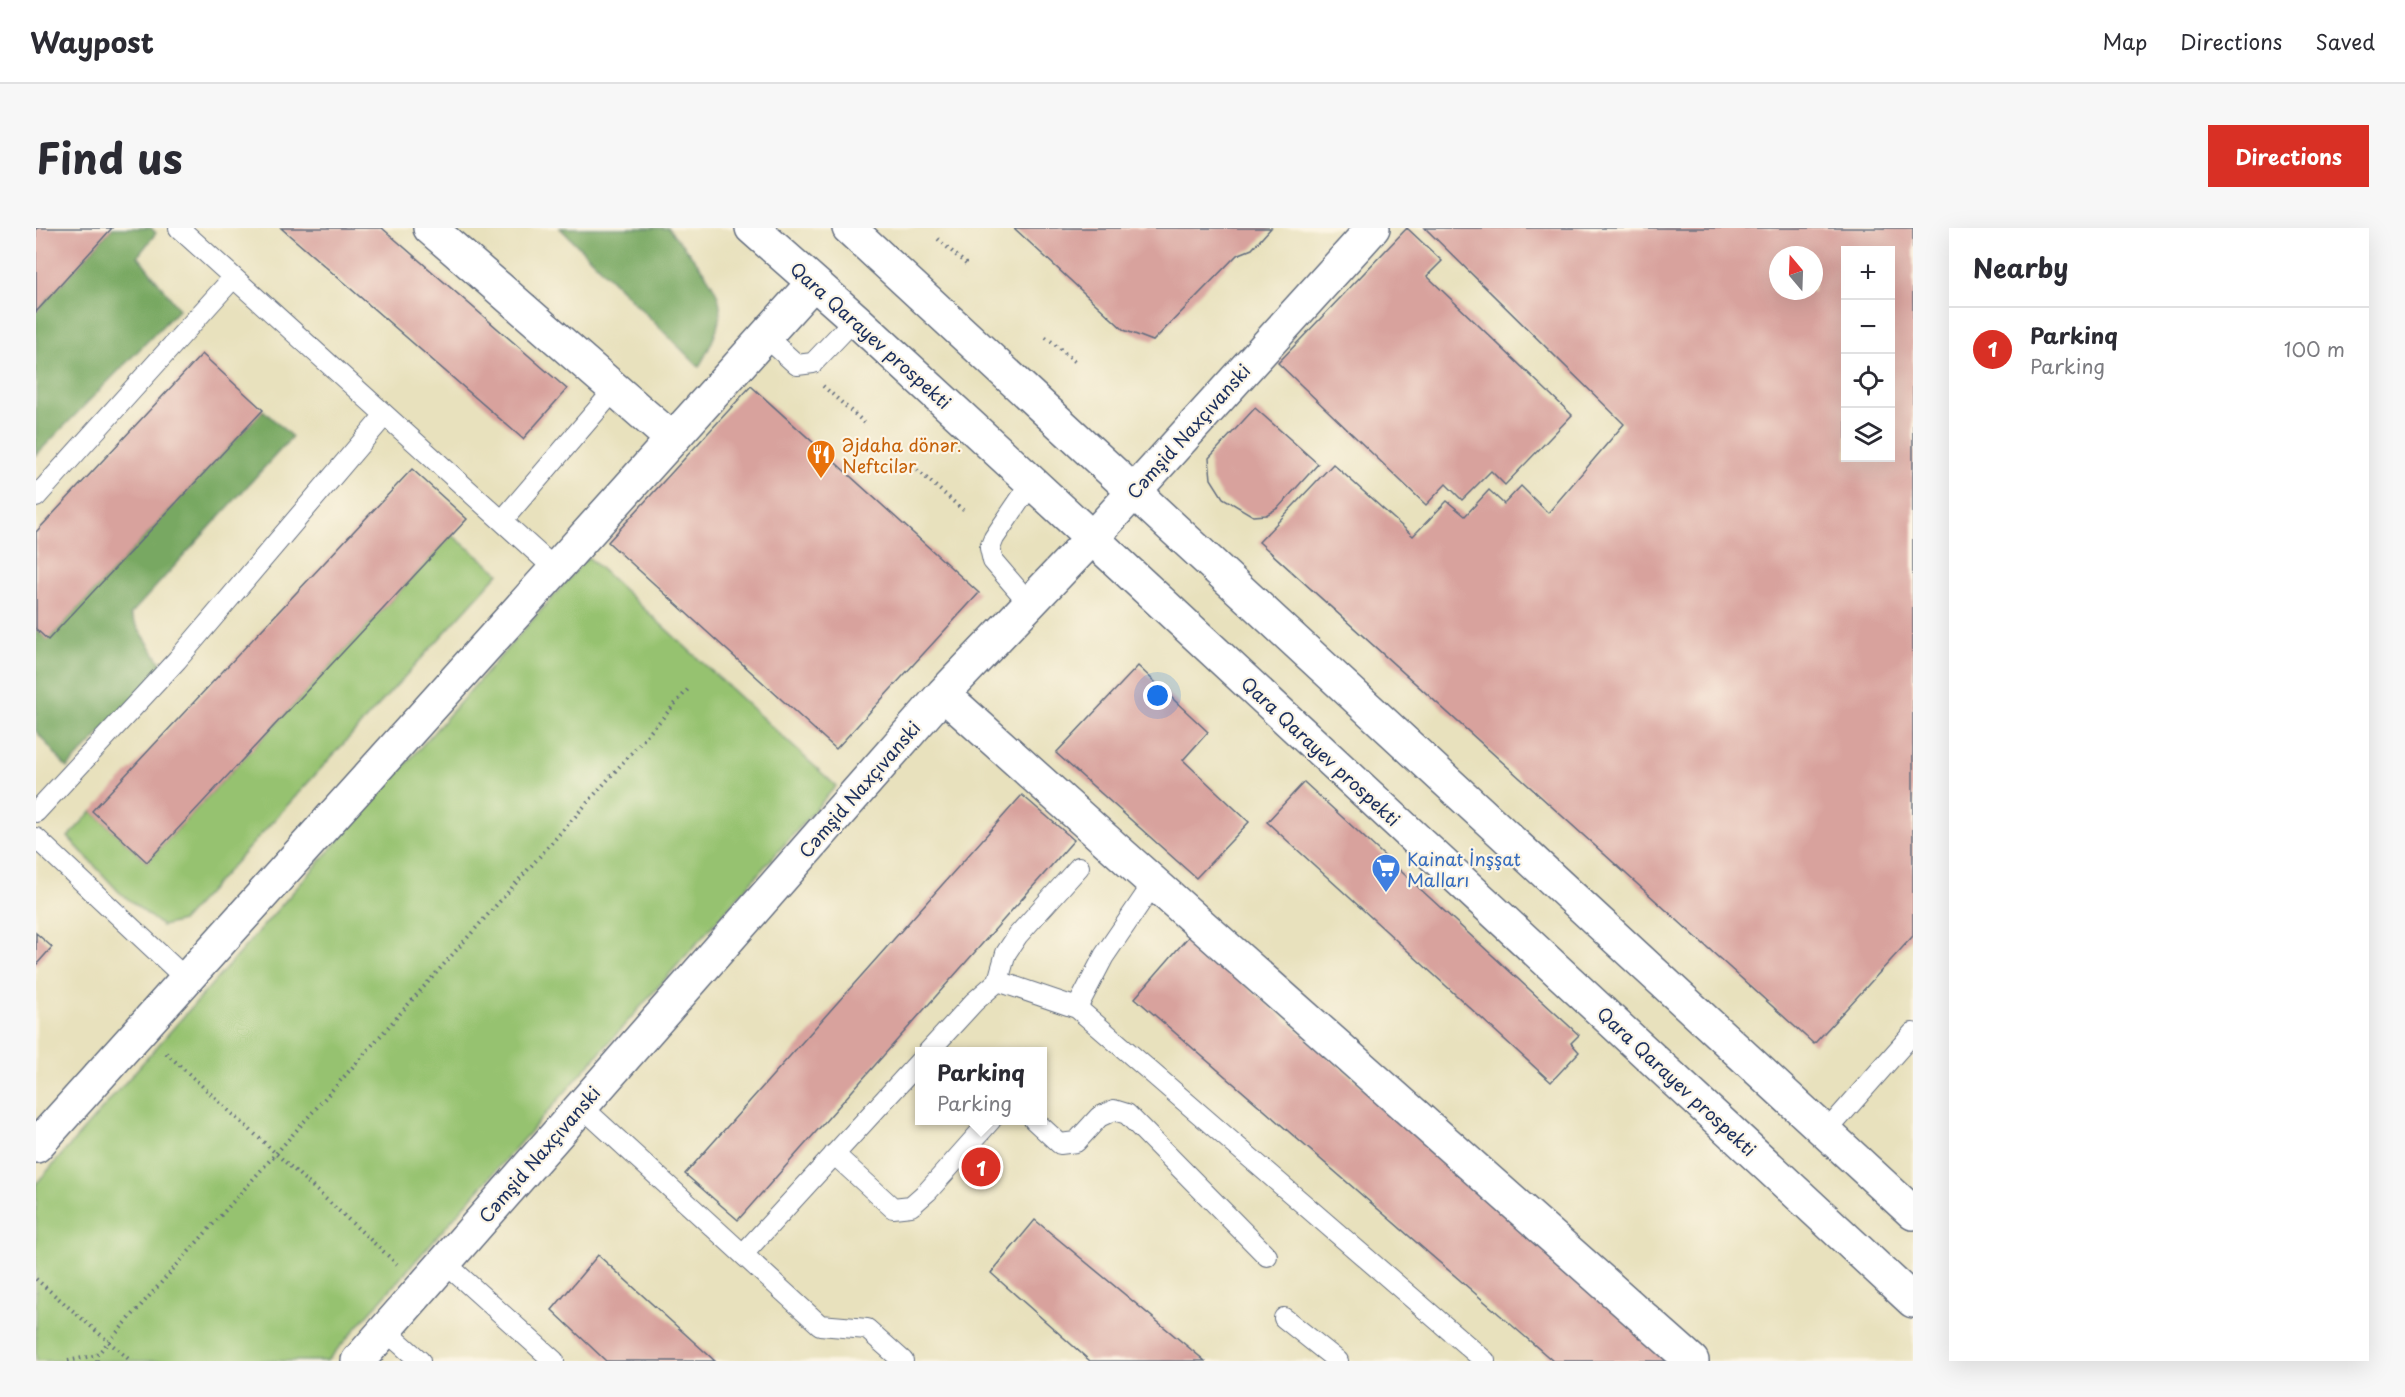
<!DOCTYPE html>
<html lang="en">
<head>
<meta charset="utf-8">
<style>
  :root { --surface:#fff; --page:#f7f7f7; --text:#2b2b33; --muted:#7c7c81; --line:#e1e1e2; --accent:#d93025 }
  body { margin:0; font-family:"Playpen Sans",sans-serif; background:var(--page); color:var(--text) }
  .controls { position:absolute; right:18px; top:18px; display:grid; overflow:hidden; border-radius:0px; box-shadow:0 6px 24px #0002 }
  .controls button { width:54px; height:54px; display:grid; place-items:center; padding:0; border:0; border-bottom:2px solid var(--line); background:var(--surface); color:var(--text); font:30px sans-serif }
  .compass { position:absolute; left:1733px; top:18px; width:54px; height:54px; border-radius:50%; background:var(--surface); box-shadow:0 6px 24px #0002; rotate:341deg }
  .you { position:absolute; left:1122px; top:468px; width:21px; height:21px; margin:-15px; border:4px solid #fff; border-radius:50%; background:#1a73e8; box-shadow:0 0 0 9px #1a73e833 }
  .badge { display:grid; place-items:center; width:39px; height:39px; border-radius:50%; background:var(--accent); color:#fff; font-size:20px; font-weight:700 }
  .pin { position:absolute; translate:-50% -50%; border:3px solid #fff; box-shadow:0 2px 6px #0006 }
  .popup { position:absolute; left:879px; top:819px; width:132px; height:78px; box-sizing:border-box; display:grid; place-content:center; border-radius:0px; background:var(--surface); filter:drop-shadow(0 2px 4px #0005); font-size:20px; white-space:nowrap; color:var(--muted) }
  .popup b { font-size:22px; color:var(--text) }
  .popup::after { content:''; position:absolute; left:50%; top:100%; margin-left:-12px; border:12px solid transparent; border-top-color:var(--surface) }
  .list { margin:0; padding:0; list-style:none }
  h2 { display:flex; justify-content:space-between; align-items:center; height:78px; margin:0; padding:0 24px; font-size:26px }
  h2 small { font-size:20px; font-weight:400; color:var(--muted) }
  .list li { display:grid; grid-template-columns:39px 1fr auto; gap:18px; align-items:center; box-sizing:border-box; height:84px; padding:0 24px; border-top:2px solid var(--line) }
  .list b { display:block; font-size:22px; white-space:nowrap }
  .list p { margin:0; font-size:20px; white-space:nowrap; color:var(--muted) }
  .list em { font-size:20px; font-style:normal; color:var(--muted) }
  .icon { flex:none; width:33px; height:33px; fill:none; stroke:currentColor; stroke-width:2; stroke-linecap:round; stroke-linejoin:round }
  .map { position:relative; flex:none; width:1877px; height:1133px; overflow:hidden; border-radius:0px }
  header { display:flex; align-items:center; gap:36px; box-sizing:border-box; height:84px; padding:0 30px; background:var(--surface); border-bottom:2px solid var(--line) }
  header strong { font-size:28px }
  nav { display:flex; gap:33px; margin-inline-start:auto; font-size:21px }
  .intro { display:flex; align-items:center; justify-content:space-between; box-sizing:border-box; height:144px; padding:0 36px }
  h1 { margin:0; font-size:42px }
  .button { padding:15px 27px; border-radius:0px; background:var(--accent); color:#fff; font-size:21px; font-weight:700 }
  main { display:flex; gap:36px; padding:0 36px }
  aside { flex:1; background:var(--surface); border-radius:0px; box-shadow:0 6px 24px #0002 }
  .map>svg:first-child { display:block }
  .green { fill:#96c270; stroke:#587867; stroke-width:1.5 }
  .forest { fill:#78a862; stroke:#4a6c60; stroke-width:1.5 }
  .building { fill:#d8a29d; fill-rule:evenodd }
  .lines { fill:none; stroke-linecap:round; stroke-linejoin:round }
  .lane-casing { stroke:#636d7f; stroke-width:22 }
  .street-casing { stroke:#636d7f; stroke-width:36 }
  .primary-casing { stroke:#636d7f; stroke-width:36 }
  .path { stroke:#636d7f; stroke-width:4; stroke-dasharray:1.5 4.5; stroke-linecap:butt }
  .lane { stroke:#fff; stroke-width:20 }
  .street { stroke:#fff; stroke-width:33 }
  .primary { stroke:#fff; stroke-width:33 }
  .labels { text-anchor:middle; dominant-baseline:central; stroke-width:4.5; stroke-linejoin:round; paint-order:stroke }
  .street-label { font-size:18px; fill:#1b2f5e; stroke:#fcf5e5 }
  .food-label { font-size:18px; fill:#c56008; stroke:#fcf5e5; text-anchor:start }
  .shop-label { font-size:18px; fill:#366cbe; stroke:#fcf5e5; text-anchor:start }
</style>
</head>
<body>
<header>
<strong>Waypost</strong>
<nav><a>Map</a><a>Directions</a><a>Saved</a></nav>
</header>
<div class="intro"><h1>Find us</h1><a class="button">Directions</a></div>
<main>
<div class="map">
<svg width="1877" height="1133" viewBox="0 0 1877 1133">
  <rect width="100%" height="100%" fill="#fcf5e5"/>
  <filter id="ink" filterUnits="userSpaceOnUse"><feTurbulence type="fractalNoise" baseFrequency=".0167" numOctaves="2"/><feDisplacementMap in="SourceGraphic" scale="12" xChannelSelector="R" yChannelSelector="G"/><feConvolveMatrix kernelMatrix="1 2 1 2 8 2 1 2 1" color-interpolation-filters="sRGB"/></filter>
  <filter id="wash" filterUnits="userSpaceOnUse"><feTurbulence type="fractalNoise" baseFrequency=".008" numOctaves="4" result="noise"/><feDisplacementMap in="SourceGraphic" scale="24" xChannelSelector="R" yChannelSelector="G"/><feGaussianBlur stdDeviation="1.35" result="paint"/><feColorMatrix in="noise" values="0 0 0 0 0 0 0 0 0 0 0 0 0 0 0 0 0 1.4 0 .05"/><feComposite in="paint" operator="in"/></filter>
  <g filter="url(#wash)">
    <rect width="100%" height="100%" fill="#e8e1bd"/>
    <!-- green -->
    <path class="green" d="M416,307L463,345L146,693L126,698L83,664L32,609L56,583L111,634Z
      M552,329L800,558L291,1133H0V956Z"/>
    <!-- forest -->
    <path class="forest" d="M76,0H115L120,5L102,28L143,81L0,227V84Z
      M524,0H632C647,18 682,54 684,78C685,100 673,121 663,139Z
      M227,182L256,209L94,387L128,440L31,540L0,503V401L12,412Z"/>
    <g id="blocks">
      <!-- building -->
      <path class="building" d="M0,0H76L0,84Z
        M245,0H346L531,161L487,211Z
        M978,0H1235L1216,21L1201,27L1117,113L1088,102Z
        M1371,0L1406,33L1391,48L1536,187L1469,257L1455,243L1426,272L1410,256L1390,277L1242,135Z
        M1389,0H1877V708L1778,816L1223,314L1297,236L1377,308L1411,273L1429,288L1453,262L1468,276L1485,258L1512,285L1588,196ZM1810,22H1854V230H1810ZM1742,27H1778V63H1742Z
        M166,126L227,182L12,412L0,401V304Z
        M715,158L943,365L800,521L572,314Z
        M1219,180L1282,236L1242,280L1230,287L1217,288L1187,270L1175,251L1173,230Z
        M376,241L431,291L111,634L56,583Z
        M1102,438L1172,504L1147,532L1213,594L1160,650L1020,525Z
        M1268,554L1543,807L1535,815L1543,824L1515,854L1231,594Z
        M986,567L1038,612L702,992L649,946Z
        M0,705L16,719L0,737Z
        M1153,708L1642,1133H1517L1099,770Z
        M999,992L1169,1133H1054L955,1045Z
        M562,1027L679,1133H570L516,1082Z"/>
    </g>
  </g>
  <g filter="url(#ink)">
    <use href="#blocks" fill-opacity="0" stroke="#636d7f" stroke-width="1.5"/>
    <g class="lines">
      <!-- lane casing -->
      <g class="lane-casing">
        <path id="lane" d="M143,0L519,341
          M729,108L761,137L777,135L819,91
          M0,269L197,50
          M466,293L579,161
          M993,375L957,333L954,320L958,310L996,254
          M0,584L141,432L349,187
          M0,610L149,750
          M962,753L970,725L982,707L1043,639
          M1041,780L1068,728L1117,656
          M892,824L938,774L962,753L1041,780L1449,1133
          M545,878L784,1097L831,1101L867,1133
          M998,892L1024,916L1040,914L1063,889L1078,882L1091,886L1231,1028
          M1790,904L1877,805
          M798,926L857,980L875,978L892,963L955,892
          M708,1025L884,833
          M408,1034L518,1133
          M1248,1090L1302,1133
          M349,1102L384,1133"/>
      </g>
      <!-- street casing -->
      <g class="street-casing">
        <path id="street" d="M394,0L636,211
          M907,466C1155,690 1406,910 1656,1133
          M0,918L777,55
          M322,1133L907,466L1056,310L1337,0"/>
      </g>
      <!-- primary casing -->
      <g class="primary-casing">
        <path id="primary" d="M716,0L819,91L1056,310L1877,1073
          M813,0L1877,985"/>
      </g>
      <!-- path -->
      <path class="path" d="M902,11L931,37
        M1010,109L1042,136
        M787,158L831,197
        M881,242L927,282
        M130,825L361,1036
        M0,1051L95,1133
        M32,1133L61,1127
        M61,1133V1127L654,459"/>
      <!-- lane -->
      <use href="#lane" class="lane"/>
      <!-- street -->
      <use href="#street" class="street"/>
      <!-- primary -->
      <use href="#primary" class="primary"/>
    </g>
  </g>
  <!-- icons -->
  <defs>
    <g id="restaurant-pin" transform="scale(1.5)"><path d="M0 17L-7.5 6A9.5 9.5 0 1 1 7.5 6Z" fill="#e8710a" stroke="#fcf5e5"/><path d="M-5-6h1v4h1v-4h1v4h1v-4h1v5L-1.5 .5V6h-2V.5L-5-1ZM5-6V6H3V1.5H1.5Q1.5-4 5-6Z" fill="#fff"/></g>
    <g id="supermarket-pin" transform="scale(1.5)"><path d="M0 17L-7.5 6A9.5 9.5 0 1 1 7.5 6Z" fill="#3f7fe0" stroke="#fcf5e5"/><path d="M-6-5.5h2.5l.6 2H6L4.5 2H-2.5L-4.4-4H-6ZM-1.5 3.2a1.3 1.3 0 1 0 .1 0ZM3 3.2a1.3 1.3 0 1 0 .1 0Z" fill="#fff"/></g>
  </defs>
  <g fill-rule="evenodd">
    <use href="#restaurant-pin" x="785" y="226"/>
    <use href="#supermarket-pin" x="1350" y="640"/>
  </g>
  <g class="labels">
    <!-- street labels -->
    <g class="street-label">
      <text transform="translate(835 107) rotate(42)">Qara Qarayev prospekti</text>
      <text transform="translate(1152 203) rotate(-48)">Cəmşid Naxçıvanski</text>
      <text transform="translate(1285 523) rotate(43)">Qara Qarayev prospekti</text>
      <text transform="translate(823 561) rotate(-49)">Cəmşid Naxçıvanski</text>
      <text transform="translate(1641 853) rotate(43)">Qara Qarayev prospekti</text>
      <text transform="translate(503 926) rotate(-49)">Cəmşid Naxçıvanski</text>
    </g>
    <!-- food labels -->
    <g class="food-label">
      <text x="806" y="216">Əjdaha dönər.<tspan x="806" dy="21">Neftcilər</tspan></text>
    </g>
    <!-- shop labels -->
    <g class="shop-label">
      <text x="1371" y="630">Kainat İnşşat<tspan x="1371" dy="21">Malları</tspan></text>
    </g>
  </g>
</svg>
<div class="controls">
<button>+</button>
<button>−</button>
<button><svg class="icon" aria-label="locate" viewBox="0 0 24 24"><circle cx="12" cy="12" r="6"/><path d="M12 2v4M12 18v4M2 12h4M18 12h4"/></svg></button>
<button><svg class="icon" aria-label="layers" viewBox="0 0 24 24"><path d="M12 4l9 5-9 5-9-5zM3 14l9 5 9-5"/></svg></button>
</div>
<svg class="compass" viewBox="-18 -18 36 36"><path d="M0-13l5 13h-10z" fill="#e53935"/><path d="M0 13l5-13h-10z" fill="#7c7c81"/></svg>
<div class="you"></div>
<div class="pin badge" style="left:945px;top:939px">1</div>
<div class="popup"><b>Parkinq</b>Parking</div>
</div>
<aside>
<h2>Nearby<small></small></h2>
<ul class="list">
<li><span class="badge">1</span><div><b>Parkinq</b><p>Parking</p></div><em>100 m</em></li>
</ul>
</aside>
</main>
</body>
</html>
